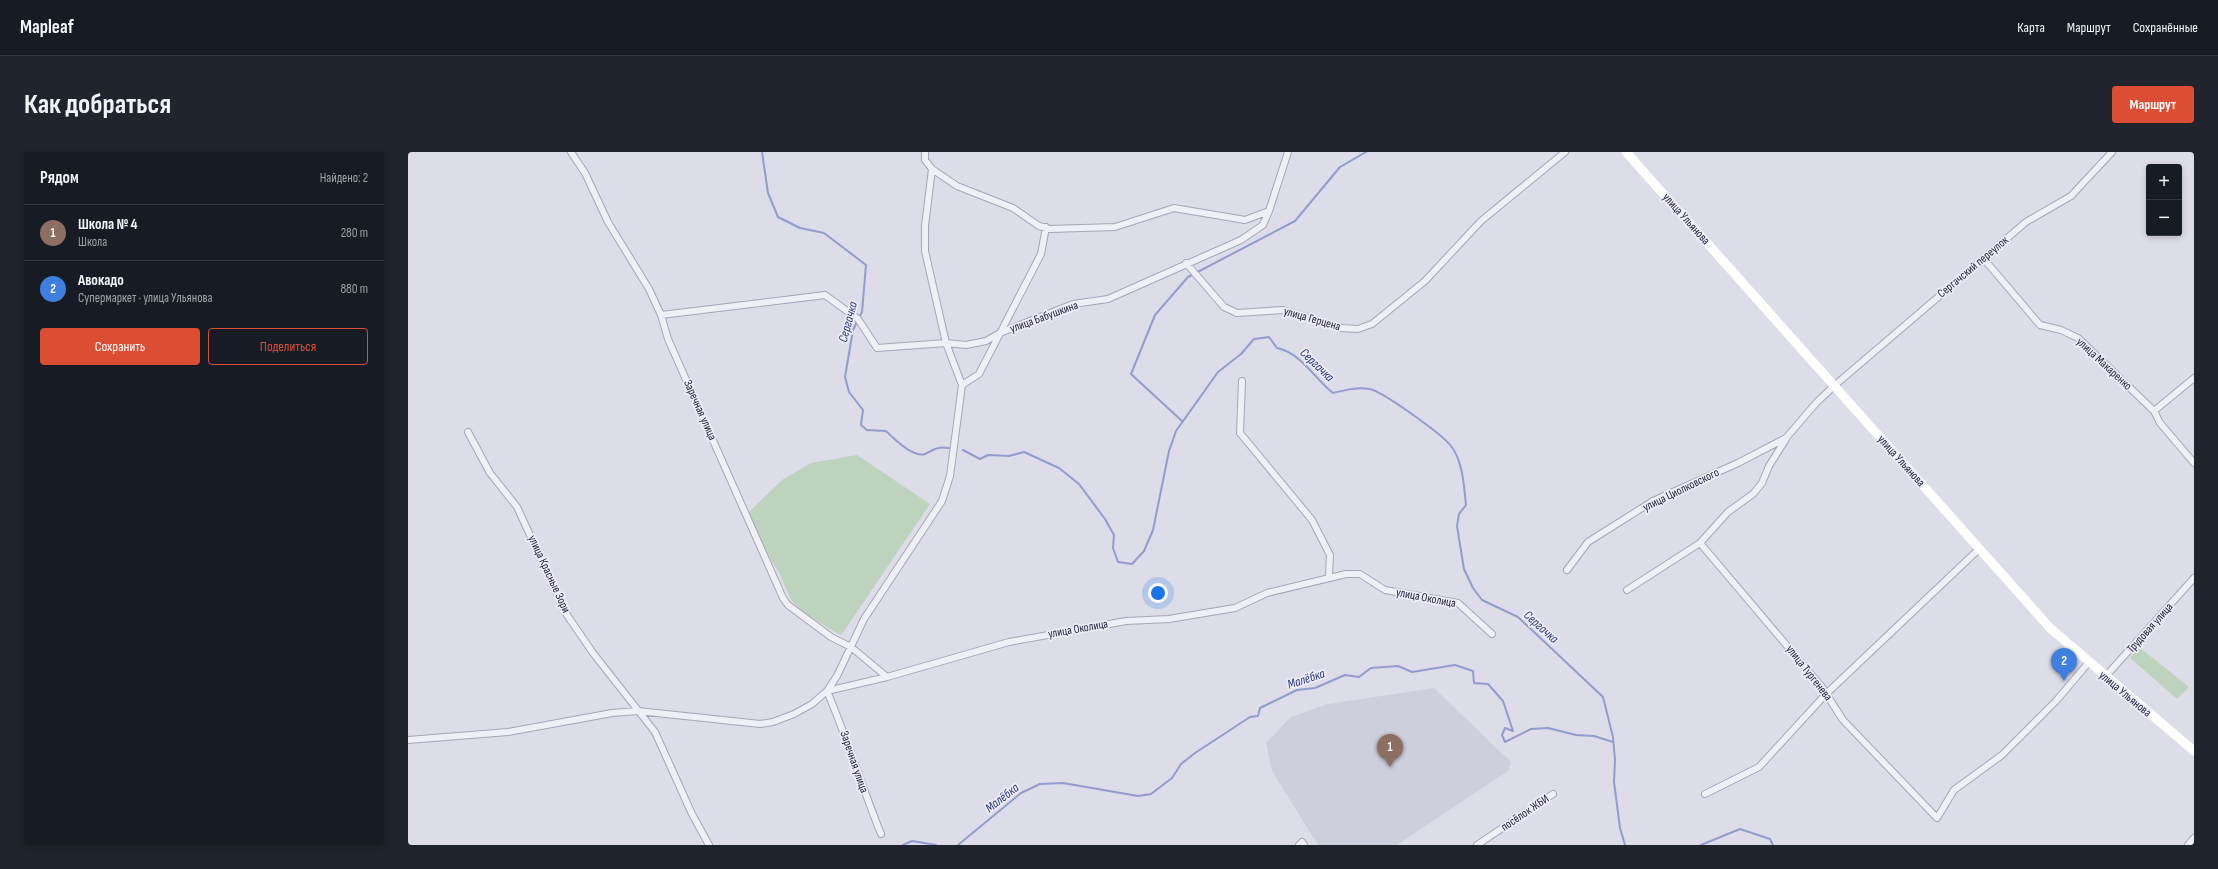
<!DOCTYPE html>
<html lang="ru">
<head>
<meta charset="utf-8">
<style>
  :root { --surface:#171b24; --page:#20242c; --text:#f1f3f6; --muted:#9ea1a6; --line:#363941; --accent:#db4e34 }
  body { margin:0; font-family:"Sofia Sans Condensed",sans-serif; background:var(--page); color:var(--text) }
  .controls { position:absolute; right:12px; top:12px; display:grid; overflow:hidden; border-radius:4px; box-shadow:0 2px 6px #0003 }
  .controls button { width:36px; height:36px; display:grid; place-items:center; padding:0; border:0; border-bottom:1px solid var(--line); background:var(--surface); color:var(--text); font:20px sans-serif }
  .you { position:absolute; left:750px; top:441px; width:14px; height:14px; margin:-10px; border:3px solid #fff; border-radius:50%; background:#1a73e8; box-shadow:0 0 0 6px #1a73e833 }
  .badge { display:grid; place-items:center; width:26px; height:26px; border-radius:50%; background:var(--accent); color:#fff; font-size:13px; font-weight:700 }
  .pin { position:absolute; translate:-50% -33px; filter:drop-shadow(0 1px 2px #0008) }
  .pin::after { content:''; position:absolute; top:21px; width:14px; height:12px; background:inherit; clip-path:polygon(0 0,100% 0,50% 100%) }
  .list { margin:0; padding:0; list-style:none }
  h2 { display:flex; justify-content:space-between; align-items:center; height:52px; margin:0; padding:0 16px; font-size:17px }
  h2 small { font-size:13px; font-weight:400; color:var(--muted) }
  .list li { display:grid; grid-template-columns:26px 1fr auto; gap:12px; align-items:center; box-sizing:border-box; height:56px; padding:0 16px; border-top:1px solid var(--line) }
  .list b { display:block; font-size:15px; white-space:nowrap }
  .list p { margin:0; font-size:13px; white-space:nowrap; color:var(--muted) }
  .list em { font-size:13px; font-style:normal; color:var(--muted) }
  .actions { display:flex; gap:8px; padding:12px 16px }
  .actions a { flex:1; padding:9px 0; border:1px solid var(--accent); border-radius:4px; text-align:center; font-size:14px; color:var(--accent) }
  .actions .main { background:var(--accent); color:#fff }
  .map { position:relative; flex:none; width:1786px; height:693px; overflow:hidden; border-radius:4px }
  header { display:flex; align-items:center; gap:24px; box-sizing:border-box; height:56px; padding:0 20px; background:var(--surface); border-bottom:1px solid var(--line) }
  header strong { font-size:19px }
  nav { display:flex; gap:22px; margin-inline-start:auto; font-size:14px }
  .intro { display:flex; align-items:center; justify-content:space-between; box-sizing:border-box; height:96px; padding:0 24px }
  h1 { margin:0; font-size:28px }
  .button { padding:10px 18px; border-radius:4px; background:var(--accent); color:#fff; font-size:14px; font-weight:700 }
  main { display:flex; gap:24px; padding:0 24px }
  aside { flex:1; background:var(--surface); border-radius:4px; box-shadow:0 2px 6px #0003 }
  .map>svg:first-child { display:block }
  .built { fill:#cecfdd }
  .green { fill:#bdd3be }
  .lines { fill:none; stroke-linecap:round; stroke-linejoin:round }
  .stream { stroke:#939dcc; stroke-width:2 }
  .street-casing { stroke:#a5a6b6; stroke-width:8 }
  .street { stroke:#eff0f6; stroke-width:6 }
  .secondary { stroke:#fff; stroke-width:9 }
  .labels { text-anchor:middle; dominant-baseline:central; stroke-width:3.5; stroke-linejoin:round; paint-order:stroke }
  .street-label { font-size:12px; fill:#252640; stroke:#ecedf6 }
  .water-label { font-size:13px; font-style:italic; fill:#2b3678; stroke:#ecedf6 }
</style>
</head>
<body>
<header>
<strong>Mapleaf</strong>
<nav><a>Карта</a><a>Маршрут</a><a>Сохранённые</a></nav>
</header>
<div class="intro"><h1>Как добраться</h1><a class="button">Маршрут</a></div>
<main>
<aside>
<h2>Рядом<small>Найдено: 2</small></h2>
<ul class="list">
<li><span class="badge" style="background:#8d6e63">1</span><div><b>Школа № 4</b><p>Школа</p></div><em>280 m</em></li>
<li><span class="badge" style="background:#3f7fe0">2</span><div><b>Авокадо</b><p>Супермаркет · улица Ульянова</p></div><em>880 m</em></li>
</ul>
<div class="actions"><a class="main">Сохранить</a><a>Поделиться</a></div>
</aside>
<div class="map">
<svg width="1786" height="693" viewBox="0 0 1786 693">
  <rect width="100%" height="100%" fill="#dcdde8"/>
  <!-- built -->
  <path class="built" d="M1026,536L1103,610L1100,619L989,693H910L864,619L858,591L883,565L920,552Z"/>
  <!-- green -->
  <path class="green" d="M449,303L522,352L434,482H430L396,461L383,448L372,422L363,408L340,361L374,328L403,311Z
    M1731,495L1781,535L1769,547L1722,506Z"/>
  <g class="lines">
    <!-- stream -->
    <path class="stream" d="M354,0L360,41L370,65L392,76L416,81L458,113L454,160L445,178L437,225L441,240L455,258L453,273L459,278L478,279C485,286 506,306 517,302C527,297 530,294 541,296
      M774,269L723,222L747,163L780,125L887,69L932,15L958,0
      M555,298L572,307L580,303L601,304L616,300L651,316L671,332L697,367L706,383L705,396L710,410L724,412L736,399L745,378L761,299L768,279L810,220L833,202L846,187L861,185L869,196C893,201 906,226 925,241C937,238 949,235 961,237C973,238 1035,283 1043,294C1055,309 1056,335 1058,353L1051,362L1049,374L1056,417L1065,436L1074,448L1110,465L1195,545L1205,585L1207,608L1206,630L1212,676L1217,693
      M495,693L504,689L528,693
      M550,693L613,641L632,632L655,631L730,644L743,642L764,626L773,612L787,601L842,565L850,564L852,556L889,538L907,536L937,523L951,525L963,516L990,514L1004,520L1047,513L1065,519L1066,531L1080,532L1095,549L1105,579L1097,576L1094,583L1097,590L1123,577L1140,576L1168,583L1186,584L1205,590
      M1293,693L1332,677L1362,687L1365,693"/>
    <!-- street casing -->
    <g class="street-casing">
      <path id="street" d="M163,0L177,21L200,70L241,137L253,163L260,187L375,446L380,453L423,485L443,495L479,525
        M517,0V8L524,17L549,34L605,56L631,74L642,77L707,75L766,56L837,68L861,59L880,0
        M1575,106L1632,173L1653,178L1670,186L1746,259L1752,271L1786,311
        M778,111L816,155L829,161L875,158L933,176L950,177L964,172L1017,129L1073,69L1157,0
        M253,163L417,143L450,167L469,196L538,191L558,193L578,189L592,181L665,152L700,147L833,88L855,73L861,59
        M834,229L832,281L904,368L922,403L921,424
        M554,233L571,222L633,102L638,75
        M1746,259L1786,226
        M60,280L82,321L109,355L159,463L185,501L247,580L284,662L301,693
        M1292,391L1413,534L1435,568L1529,666L1546,638L1594,603L1648,549L1681,510
        M1159,418L1180,390L1245,349L1330,311L1378,286L1409,250L1426,234L1618,70L1663,44L1704,0
        M1219,438L1292,391L1320,360L1345,342L1354,331L1361,314L1378,287
        M1697,525L1786,426
        M419,539L479,525L601,490L718,469L761,467L827,456L859,441L938,422H952L977,438L1050,451L1084,482
        M419,539C439,586 454,635 473,682
        M0,588L100,580L204,561L230,559L352,572L365,570L386,562L404,552L419,539L429,524L456,467L534,349L542,324L554,233L538,191L517,99V74L524,17
        M1297,642L1351,615L1418,542L1571,397
        M891,693L894,690L896,693
        M1069,693L1145,642
        M1780,693L1786,686"/>
    </g>
    <!-- street -->
    <use href="#street" class="street"/>
    <!-- secondary -->
    <path class="secondary" d="M1218,0L1642,476L1786,599"/>
  </g>
  <g class="labels">
    <!-- street labels -->
    <g class="street-label">
      <text transform="translate(1278 67) rotate(48)">улица Ульянова</text>
      <text transform="translate(1565 115) rotate(-40)">Сергачский переулок</text>
      <text transform="translate(636 165) rotate(-20)">улица Бабушкина</text>
      <text transform="translate(904 167) rotate(16)">улица Герцена</text>
      <text transform="translate(1696 212) rotate(43)">улица Макаренко</text>
      <text transform="translate(292 258) rotate(66)">Заречная улица</text>
      <text transform="translate(1493 309) rotate(48)">улица Ульянова</text>
      <text transform="translate(1273 338) rotate(-26)">улица Циолковского</text>
      <text transform="translate(141 422) rotate(65)">улица Красные Зори</text>
      <text transform="translate(1018 446) rotate(11)">улица Околица</text>
      <text transform="translate(1742 476) rotate(-48)">Трудовая улица</text>
      <text transform="translate(670 477) rotate(-10)">улица Околица</text>
      <text transform="translate(1401 521) rotate(52)">улица Тургенева</text>
      <text transform="translate(1717 542) rotate(40)">улица Ульянова</text>
      <text transform="translate(446 610) rotate(71)">Заречная улица</text>
      <text transform="translate(1117 661) rotate(-34)">посёлок ЖБИ</text>
    </g>
    <!-- water labels -->
    <g class="water-label">
      <text transform="translate(440 170) rotate(-75)">Сергачка</text>
      <text transform="translate(909 213) rotate(44)">Сергачка</text>
      <text transform="translate(1133 475) rotate(42)">Сергачка</text>
      <text transform="translate(898 527) rotate(-18)">Малёбка</text>
      <text transform="translate(594 646) rotate(-38)">Малёбка</text>
    </g>
  </g>
</svg>
<div class="controls">
<button>+</button>
<button>−</button>
</div>
<div class="you"></div>
<div class="pin badge" style="left:982px;top:615px;background:#8d6e63">1</div>
<div class="pin badge" style="left:1656px;top:529px;background:#3f7fe0">2</div>
</div>
</main>
</body>
</html>
